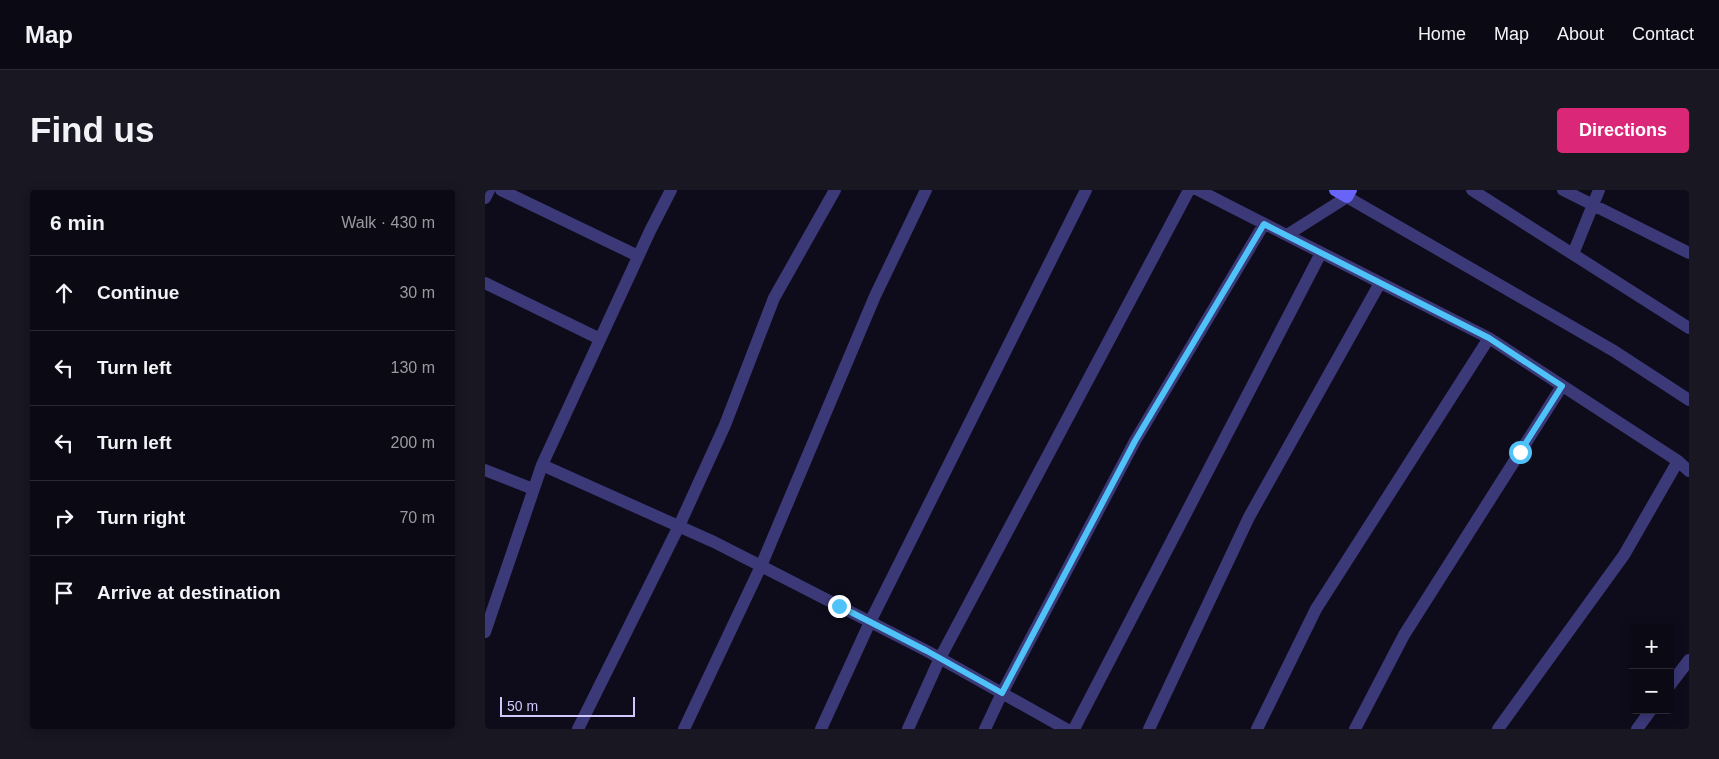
<!DOCTYPE html>
<html lang="en">
<head>
<meta charset="utf-8">
<style>
  :root { --surface:#0a0914; --page:#181722; --text:#f1f3f6; --muted:#999aa0; --line:#2a2a34; --accent:#db2777 }
  body { margin:0; font-family:Arial,sans-serif; background:var(--page); color:var(--text) }
  .controls { position:absolute; right:15px; bottom:15px; display:grid; overflow:hidden; border-radius:5px; box-shadow:0 2px 12px #0003 }
  .controls button { width:45px; height:45px; display:grid; place-items:center; padding:0; border:0; border-bottom:1px solid var(--line); background:var(--surface); color:var(--text); font:25px sans-serif }
  .scale { position:absolute; left:15px; bottom:12px; width:135px; box-sizing:border-box; padding-left:5px; border:2px solid #cec8fc; border-top:0; font-size:14px; line-height:18px; white-space:nowrap; color:#cec8fc; -webkit-text-stroke:4px #0e0c1b; paint-order:stroke }
  .stop { position:absolute; width:15px; height:15px; margin:-11px; border:4px solid #4fc3f7; border-radius:50%; background:#fff }
  .stop.end { background:#4fc3f7; border-color:#fff; box-shadow:0 1px 5px #0008 }
  .list { margin:0; padding:0; list-style:none }
  h2 { display:flex; justify-content:space-between; align-items:center; height:65px; margin:0; padding:0 20px; font-size:21px }
  h2 small { font-size:16px; font-weight:400; color:var(--muted) }
  .list li { display:grid; grid-template-columns:32px 1fr auto; gap:15px; align-items:center; box-sizing:border-box; height:75px; padding:0 20px; border-top:1px solid var(--line) }
  .list b { display:block; font-size:19px; white-space:nowrap }
  .list em { font-size:16px; font-style:normal; color:var(--muted) }
  .icon { flex:none; width:28px; height:28px; fill:none; stroke:currentColor; stroke-width:2; stroke-linecap:round; stroke-linejoin:round }
  .map { position:relative; flex:none; width:1204px; height:539px; overflow:hidden; border-radius:5px }
  header { display:flex; align-items:center; gap:30px; box-sizing:border-box; height:70px; padding:0 25px; background:var(--surface); border-bottom:1px solid var(--line) }
  header strong { font-size:24px }
  nav { display:flex; gap:28px; margin-inline-start:auto; font-size:18px }
  .intro { display:flex; align-items:center; justify-content:space-between; box-sizing:border-box; height:120px; padding:0 30px }
  h1 { margin:0; font-size:35px }
  .button { padding:12px 22px; border-radius:5px; background:var(--accent); color:#fff; font-size:18px; font-weight:700 }
  main { display:flex; gap:30px; padding:0 30px }
  aside { flex:1; background:var(--surface); border-radius:5px; box-shadow:0 2px 12px #0003 }
  .map>svg:first-child { display:block }
  .lines { fill:none; stroke-linecap:round; stroke-linejoin:round }
  .minor { stroke:#3b3977; stroke-width:12 }
  .tertiary { stroke:#3b3977; stroke-width:12 }
  .secondary { stroke:#6864f7; stroke-width:12 }
  .route { stroke:#4fc3f7; stroke-width:6 }
</style>
</head>
<body>
<header>
<strong>Map</strong>
<nav><a>Home</a><a>Map</a><a>About</a><a>Contact</a></nav>
</header>
<div class="intro"><h1>Find us</h1><a class="button">Directions</a></div>
<main>
<aside>
<h2>6 min<small>Walk · 430 m</small></h2>
<ul class="list">
<li><svg class="icon" aria-label="ahead" viewBox="0 0 24 24"><path d="M12 20V5M6 11l6-6 6 6"/></svg><div><b>Continue</b></div><em>30 m</em></li>
<li><svg class="icon" aria-label="left" viewBox="0 0 24 24"><path d="M17 20v-9H6M10 6l-5 5 5 5"/></svg><div><b>Turn left</b></div><em>130 m</em></li>
<li><svg class="icon" aria-label="left" viewBox="0 0 24 24"><path d="M17 20v-9H6M10 6l-5 5 5 5"/></svg><div><b>Turn left</b></div><em>200 m</em></li>
<li><svg class="icon" aria-label="right" viewBox="0 0 24 24"><path d="M7 20v-9h11M14 6l5 5-5 5"/></svg><div><b>Turn right</b></div><em>70 m</em></li>
<li><svg class="icon" aria-label="arrive" viewBox="0 0 24 24"><path d="M6 21V4h12l-3 4 3 4H6"/></svg><div><b>Arrive at destination</b></div></li>
</ul>
</aside>
<div class="map">
<svg width="1204" height="539" viewBox="0 0 1204 539">
  <rect width="100%" height="100%" fill="#0e0c1b"/>
  <g class="lines">
    <!-- minor -->
    <path class="minor" d="M16,0L153,66
      M713,0L1004,148L1193,271L1139,365L1013,539
      M987,0L1204,138
      M1078,0L1204,63
      M0,8L4,0
      M802,45L862,7
      M1088,64L1114,0
      M0,93L115,149
      M1193,271L1204,281
      M57,275L229,352L442,461L581,539
      M0,280L48,299
      M0,442L57,275L165,41L186,0
      M1185,495L1204,470
      M93,539L194,336L240,235L289,108L350,0
      M199,539L276,376L390,106L441,0
      M336,539L385,432L601,0
      M423,539L455,468L704,0
      M500,539L517,503L650,251L779,34
      M589,539L836,63
      M664,539L764,327L895,93
      M772,539L831,419L1004,148
      M870,539L919,445L1077,196
      M1152,539L1166,520"/>
    <!-- tertiary -->
    <path class="tertiary" d="M862,7L1129,161L1204,210"/>
    <!-- secondary -->
    <path class="secondary" d="M850,0L862,7L866,0"/>
  </g>
  <g class="lines">
    <!-- route -->
    <path class="route" d="M354,416L442,461L517,503L650,251L779,34L1004,148L1077,196L1035,262"/>
  </g>
</svg>
<div class="controls">
<button>+</button>
<button>−</button>
</div>
<div class="scale">50 m</div>
<div class="stop" style="left:1035px;top:262px"></div>
<div class="stop end" style="left:354px;top:416px"></div>
</div>
</main>
</body>
</html>
